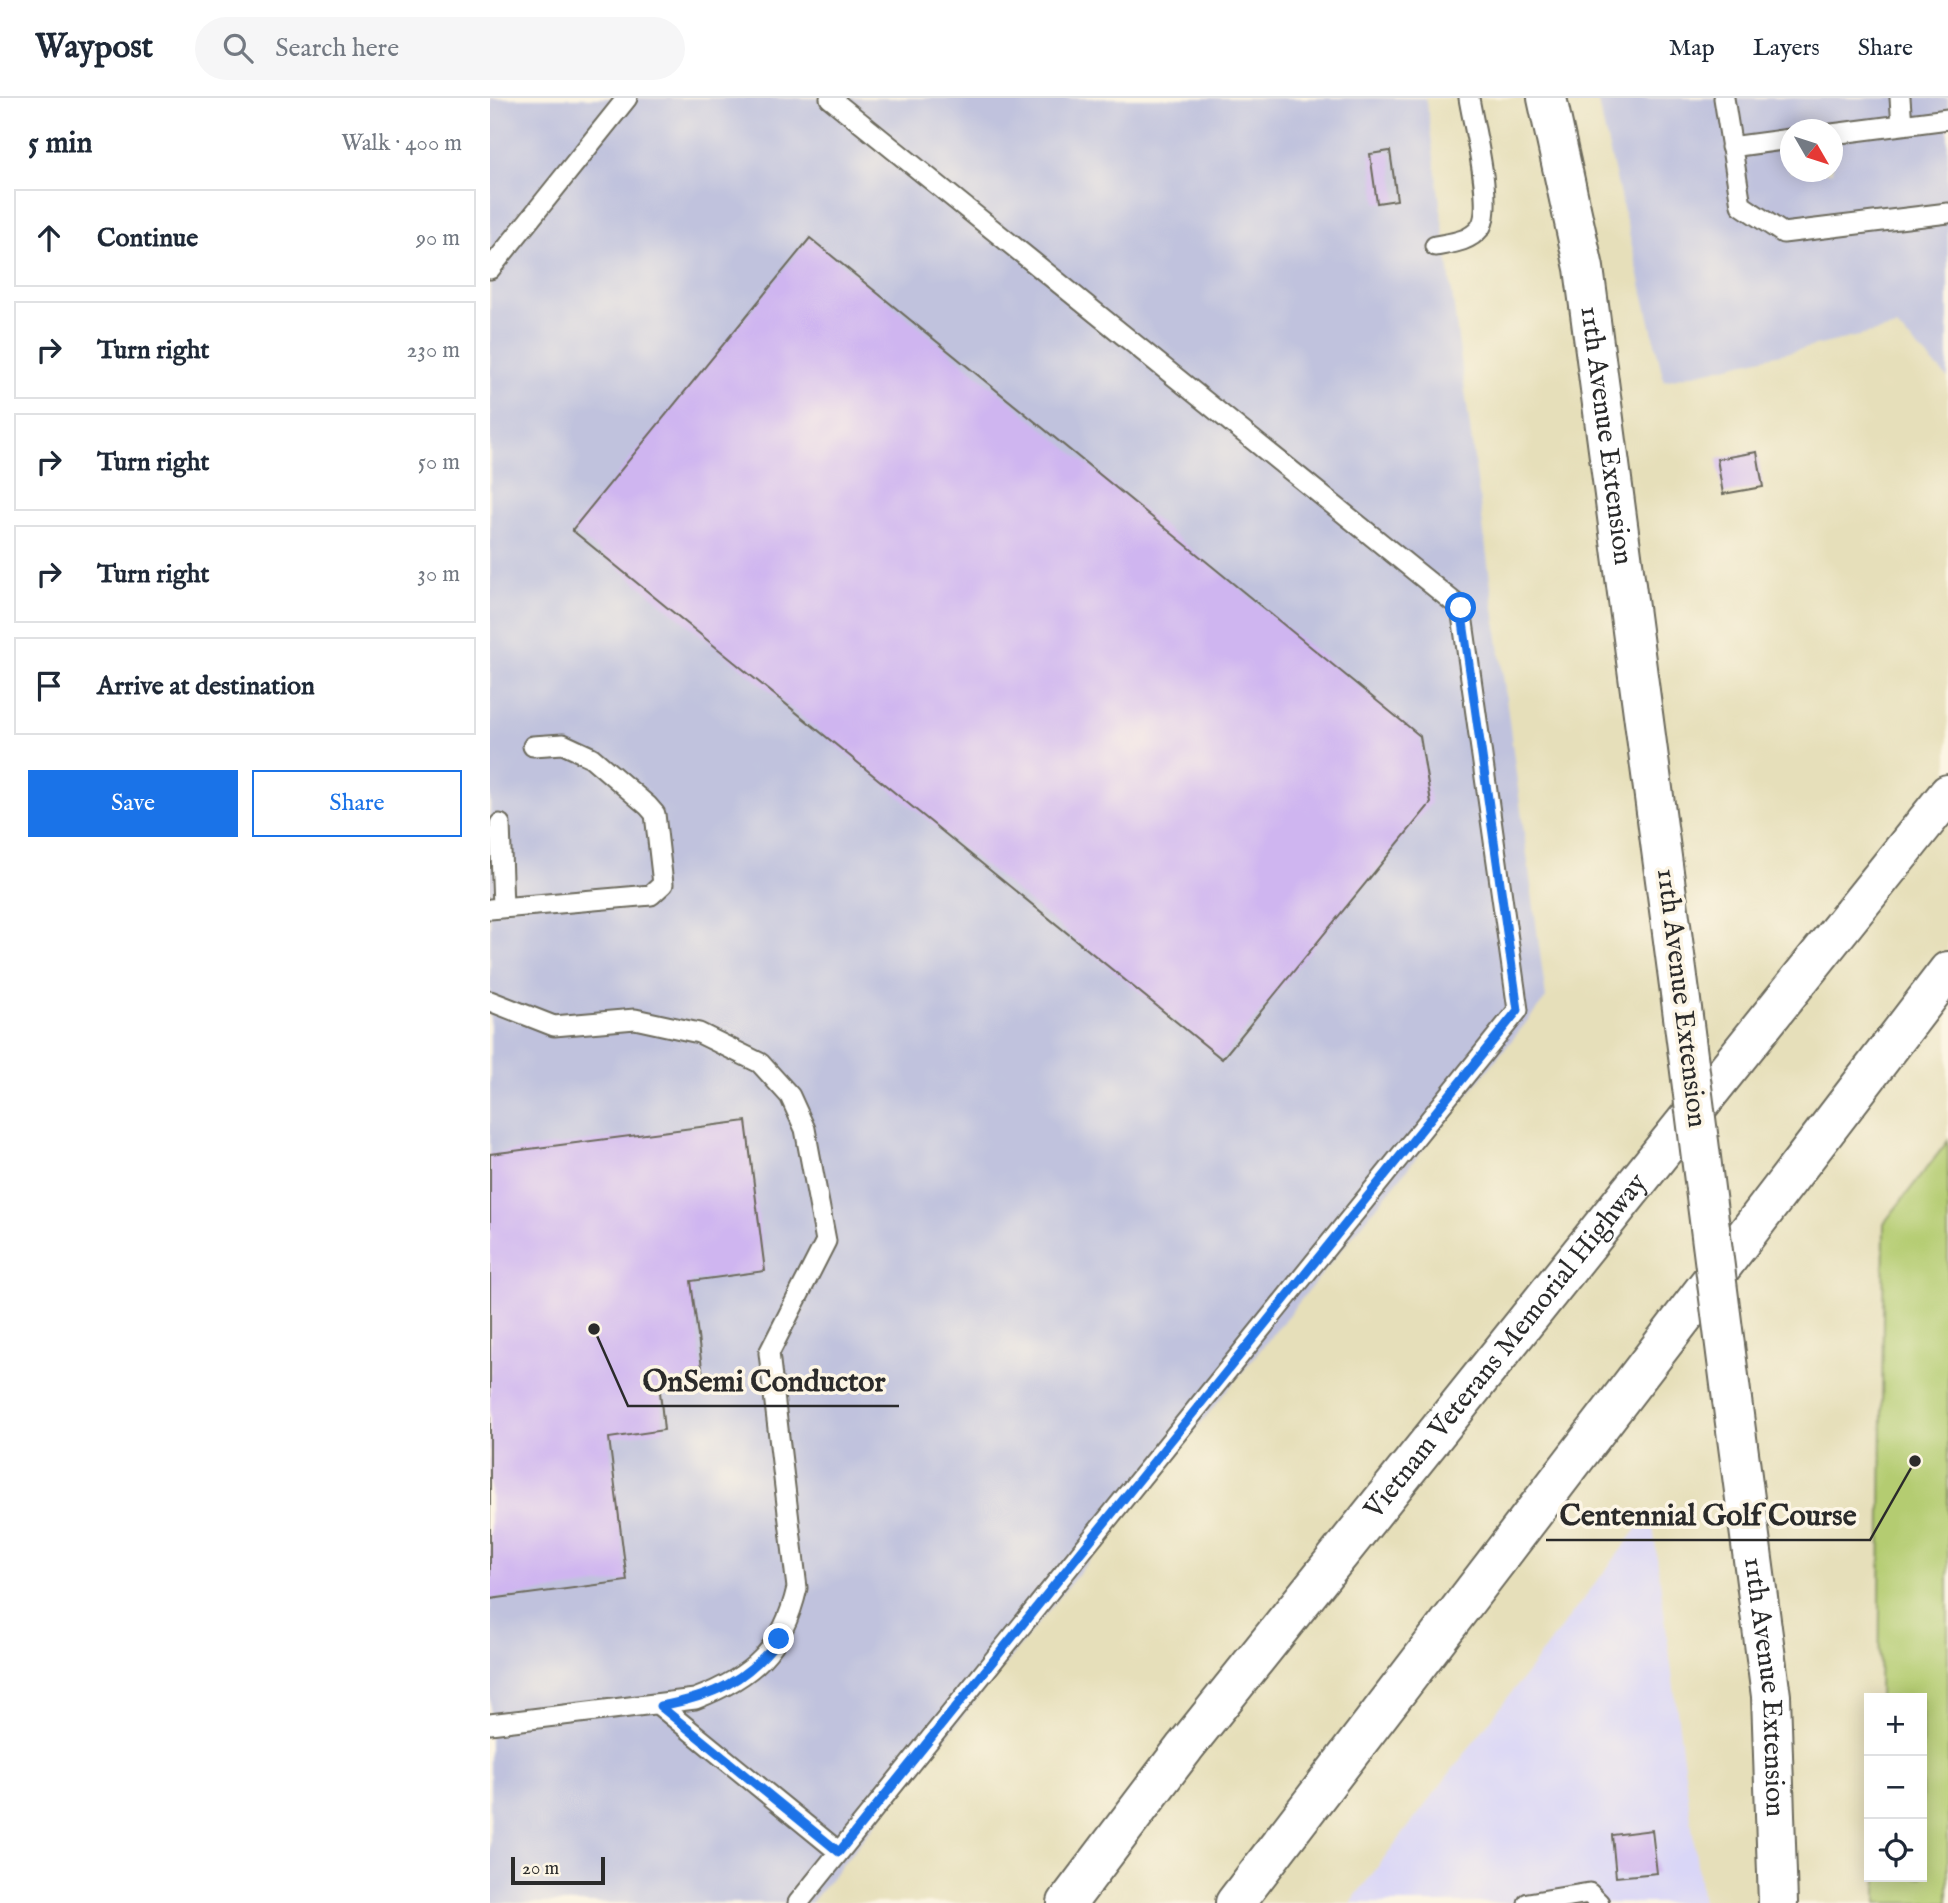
<!DOCTYPE html>
<html lang="en">
<head>
<meta charset="utf-8">
<style>
  :root { --surface:#fff; --page:#f6f6f7; --text:#1f2937; --muted:#747a83; --line:#e0e1e3; --accent:#1a73e8 }
  body { margin:0; font-family:"IM FELL English",serif; background:var(--page); color:var(--text) }
  .controls { position:absolute; right:21px; bottom:21px; display:grid; overflow:hidden; border-radius:0px; box-shadow:0 4px 18px #0003 }
  .controls button { width:63px; height:63px; display:grid; place-items:center; padding:0; border:0; border-bottom:2px solid var(--line); background:var(--surface); color:var(--text); font:35px sans-serif }
  .compass { position:absolute; left:1290px; top:21px; width:63px; height:63px; border-radius:50%; background:var(--surface); box-shadow:0 4px 18px #0003; rotate:129deg }
  .scale { position:absolute; left:21px; bottom:18px; width:94px; box-sizing:border-box; padding-left:7px; border:4px solid #2b2b2b; border-top:0; font-size:19px; line-height:24px; white-space:nowrap; color:#2b2b2b; -webkit-text-stroke:5px #fcf5e5; paint-order:stroke }
  .stop { position:absolute; width:21px; height:21px; margin:-16px; border:5px solid #1a73e8; border-radius:50%; background:#fff }
  .stop.end { background:#1a73e8; border-color:#fff; box-shadow:0 2px 7px #0008 }
  .list { margin:0; padding:0; list-style:none }
  h2 { display:flex; justify-content:space-between; align-items:center; height:91px; margin:0; padding:0 28px; font-size:30px }
  h2 small { font-size:23px; font-weight:400; color:var(--muted) }
  .list li { display:grid; grid-template-columns:46px 1fr auto; gap:21px; align-items:center; box-sizing:border-box; height:98px; margin:0 14px 14px; padding:0 14px; border:2px solid var(--line); border-radius:0px }
  .list b { display:block; font-size:26px; white-space:nowrap }
  .list em { font-size:23px; font-style:normal; color:var(--muted) }
  .actions { display:flex; gap:14px; padding:21px 28px }
  .actions a { flex:1; padding:16px 0; border:2px solid var(--accent); border-radius:0px; text-align:center; font-size:24px; color:var(--accent) }
  .actions .main { background:var(--accent); color:#fff }
  .icon { flex:none; width:38px; height:38px; fill:none; stroke:currentColor; stroke-width:2; stroke-linecap:round; stroke-linejoin:round }
  .map { position:relative; flex:none; width:1458px; height:1805px; overflow:hidden }
  header { display:flex; align-items:center; gap:42px; box-sizing:border-box; height:98px; padding:0 35px; background:var(--surface); border-bottom:2px solid var(--line) }
  header strong { font-size:33px }
  nav { display:flex; gap:38px; margin-inline-start:auto; font-size:24px }
  .search { width:490px; height:63px; background:var(--page); display:flex; align-items:center; gap:18px; box-sizing:border-box; padding:0 24px; border-radius:38px; color:var(--muted); font-size:26px }
  main { display:flex }
  aside { flex:1; background:var(--surface) }
  .map>svg:first-child { display:block }
  .built { fill:#d9d6f7 }
  .industrial { fill:#c0c2dd; fill-rule:evenodd }
  .green { fill:#b4cc71; stroke:#707c4e; stroke-width:2 }
  .building { fill:#cfb5f0 }
  .lines { fill:none; stroke-linecap:round; stroke-linejoin:round }
  .service-casing { stroke:#6c6a5d; stroke-width:23 }
  .tertiary-casing { stroke:#6c6a5d; stroke-width:42 }
  .motorway-casing { stroke:#6c6a5d; stroke-width:42 }
  .service { stroke:#fff; stroke-width:19 }
  .tertiary { stroke:#fff; stroke-width:38 }
  .motorway { stroke:#fff; stroke-width:38 }
  .tertiary-bridge-casing { stroke:#6c6a5d; stroke-width:42; stroke-linecap:butt }
  .tertiary-bridge { stroke:#fff; stroke-width:38 }
  .route { stroke:#1a73e8; stroke-width:9 }
  .labels { text-anchor:middle; dominant-baseline:central; stroke-width:7; stroke-linejoin:round; paint-order:stroke }
  .street-label { font-size:28px; fill:#2b2b2b; stroke:#fcf5e5 }
  .leader { fill:none; stroke:#2b2b2b; stroke-width:2.5 }
  .callout-dot { fill:#2b2b2b; stroke:#fcf5e5; stroke-width:2.5 }
  .callout-label { font-size:30px; text-anchor:middle; font-weight:bold; fill:#2b2b2b; stroke:#fcf5e5; stroke-width:7; stroke-linejoin:round; paint-order:stroke }
</style>
</head>
<body>
<header>
<strong>Waypost</strong>
<div class="search"><svg class="icon" aria-label="search" viewBox="0 0 24 24"><circle cx="10" cy="10" r="6"/><path d="M15 15l6 6"/></svg>Search here</div>
<nav><a>Map</a><a>Layers</a><a>Share</a></nav>
</header>
<main>
<aside>
<h2>5 min<small>Walk · 400 m</small></h2>
<ul class="list">
<li><svg class="icon" aria-label="ahead" viewBox="0 0 24 24"><path d="M12 20V5M6 11l6-6 6 6"/></svg><div><b>Continue</b></div><em>90 m</em></li>
<li><svg class="icon" aria-label="right" viewBox="0 0 24 24"><path d="M7 20v-9h11M14 6l5 5-5 5"/></svg><div><b>Turn right</b></div><em>230 m</em></li>
<li><svg class="icon" aria-label="right" viewBox="0 0 24 24"><path d="M7 20v-9h11M14 6l5 5-5 5"/></svg><div><b>Turn right</b></div><em>50 m</em></li>
<li><svg class="icon" aria-label="right" viewBox="0 0 24 24"><path d="M7 20v-9h11M14 6l5 5-5 5"/></svg><div><b>Turn right</b></div><em>30 m</em></li>
<li><svg class="icon" aria-label="arrive" viewBox="0 0 24 24"><path d="M6 21V4h12l-3 4 3 4H6"/></svg><div><b>Arrive at destination</b></div></li>
</ul>
<div class="actions"><a class="main">Save</a><a>Share</a></div>
</aside>
<div class="map">
<svg width="1458" height="1805" viewBox="0 0 1458 1805">
  <rect width="100%" height="100%" fill="#fcf5e5"/>
  <filter id="ink" filterUnits="userSpaceOnUse"><feTurbulence type="fractalNoise" baseFrequency=".0143" numOctaves="2"/><feDisplacementMap in="SourceGraphic" scale="14" xChannelSelector="R" yChannelSelector="G"/><feConvolveMatrix kernelMatrix="1 2 1 2 8 2 1 2 1" color-interpolation-filters="sRGB"/></filter>
  <filter id="wash" filterUnits="userSpaceOnUse"><feTurbulence type="fractalNoise" baseFrequency=".00686" numOctaves="4" result="noise"/><feDisplacementMap in="SourceGraphic" scale="28" xChannelSelector="R" yChannelSelector="G"/><feGaussianBlur stdDeviation="1.57" result="paint"/><feColorMatrix in="noise" values="0 0 0 0 0 0 0 0 0 0 0 0 0 0 0 0 0 1.4 0 .05"/><feComposite in="paint" operator="in"/></filter>
  <g filter="url(#wash)">
    <rect width="100%" height="100%" fill="#e6dfba"/>
    <!-- built -->
    <path class="built" d="M1161,1413L1212,1805H860Z"/>
    <!-- industrial -->
    <path class="industrial" d="M0,0H936L1056,900L321,1805H0Z
      M1107,0H1458V280L1407,229L1174,283ZM1300,32H1342V74H1300Z"/>
    <!-- green -->
    <path class="green" d="M1458,1043V1805H1387V1779H1432V1600H1389L1394,1125Z"/>
    <g id="blocks">
      <!-- building -->
      <path class="building" d="M900,53L907,102L887,105L880,56Z
        M320,140L930,638L941,705L732,961L82,432Z
        M1267,354L1273,389L1233,396L1227,361Z
        M256,1023L275,1173L201,1183L213,1278L169,1284L174,1332L119,1340L137,1483L0,1501V1056Z
        M1162,1732L1167,1775L1126,1779L1122,1737Z"/>
    </g>
  </g>
  <g filter="url(#ink)">
    <use href="#blocks" fill-opacity="0" stroke="#6c6a5d" stroke-width="2"/>
    <g class="lines">
      <!-- service casing -->
      <g class="service-casing">
        <path id="service" d="M1234,0L1251,107L1293,135L1458,115
          M1410,0L1412,27
          M1342,36L1458,21
          M1241,49L1300,41
          M945,148C961,145 979,144 990,130C1005,110 983,26 979,0
          M0,171L137,0
          M10,726L13,809
          M0,811L161,797L173,786L165,716L158,708L101,659L73,646L43,648
          M0,903L64,928L145,921L209,935L270,965L300,998L315,1031L336,1143L279,1255L307,1490C293,1551 263,1579 205,1601L0,1626
          M170,1608L349,1754
          M308,1805L1028,912L971,510L340,0
          M1038,1805L1099,1795L1109,1805"/>
      </g>
      <!-- tertiary casing -->
      <g class="tertiary-casing">
        <g id="tertiary">
          <path id="s1" d="M1057,0L1094,170L1190,895"/>
          <path id="s2" d="M1242,1302L1281,1598L1288,1805"/>
        </g>
      </g>
      <!-- motorway casing -->
      <g class="motorway-casing">
        <g id="motorway">
          <path id="s3" d="M577,1805L695,1649L1458,696"/>
          <path d="M745,1805L1458,873"/>
        </g>
      </g>
      <!-- service -->
      <use href="#service" class="service"/>
      <!-- tertiary -->
      <use href="#tertiary" class="tertiary"/>
      <!-- motorway -->
      <use href="#motorway" class="motorway"/>
      <!-- tertiary-bridge casing -->
      <g class="tertiary-bridge-casing">
        <path id="tertiary-bridge" d="M1190,895L1242,1302"/>
      </g>
      <!-- tertiary-bridge -->
      <use href="#tertiary-bridge" class="tertiary-bridge"/>
    </g>
  </g>
  <g class="lines" filter="url(#ink)">
    <!-- route -->
    <path class="route" d="M289,1541C255,1584 224,1598 170,1608L349,1754L1028,912L971,510"/>
  </g>
  <g class="labels">
    <!-- street labels -->
    <g class="street-label">
      <text stroke="none"><textPath href="#s1" startOffset="343">11th Avenue Extension</textPath></text>
      <text transform="translate(1191 900) rotate(83)">11th Avenue Extension</text>
      <text stroke="none"><textPath href="#s3" startOffset="709">Vietnam Veterans Memorial Highway</textPath></text>
      <text stroke="none"><textPath href="#s2" startOffset="289">11th Avenue Extension</textPath></text>
    </g>
  </g>
  <!-- callouts -->
  <path class="leader" d="M104 1231L138 1308H409M1425 1363L1380 1442H1056"/>
  <g class="callout-dot">
    <circle cx="104" cy="1231" r="7"/>
    <circle cx="1425" cy="1363" r="7"/>
  </g>
  <g class="callout-label">
    <text x="274" y="1293">OnSemi Conductor</text>
    <text x="1218" y="1427">Centennial Golf Course</text>
  </g>
</svg>
<div class="controls">
<button>+</button>
<button>−</button>
<button><svg class="icon" aria-label="locate" viewBox="0 0 24 24"><circle cx="12" cy="12" r="6"/><path d="M12 2v4M12 18v4M2 12h4M18 12h4"/></svg></button>
</div>
<svg class="compass" viewBox="-18 -18 36 36"><path d="M0-13l5 13h-10z" fill="#e53935"/><path d="M0 13l5-13h-10z" fill="#747a83"/></svg>
<div class="scale">20 m</div>
<div class="stop" style="left:971px;top:510px"></div>
<div class="stop end" style="left:289px;top:1541px"></div>
</div>
</main>
</body>
</html>
